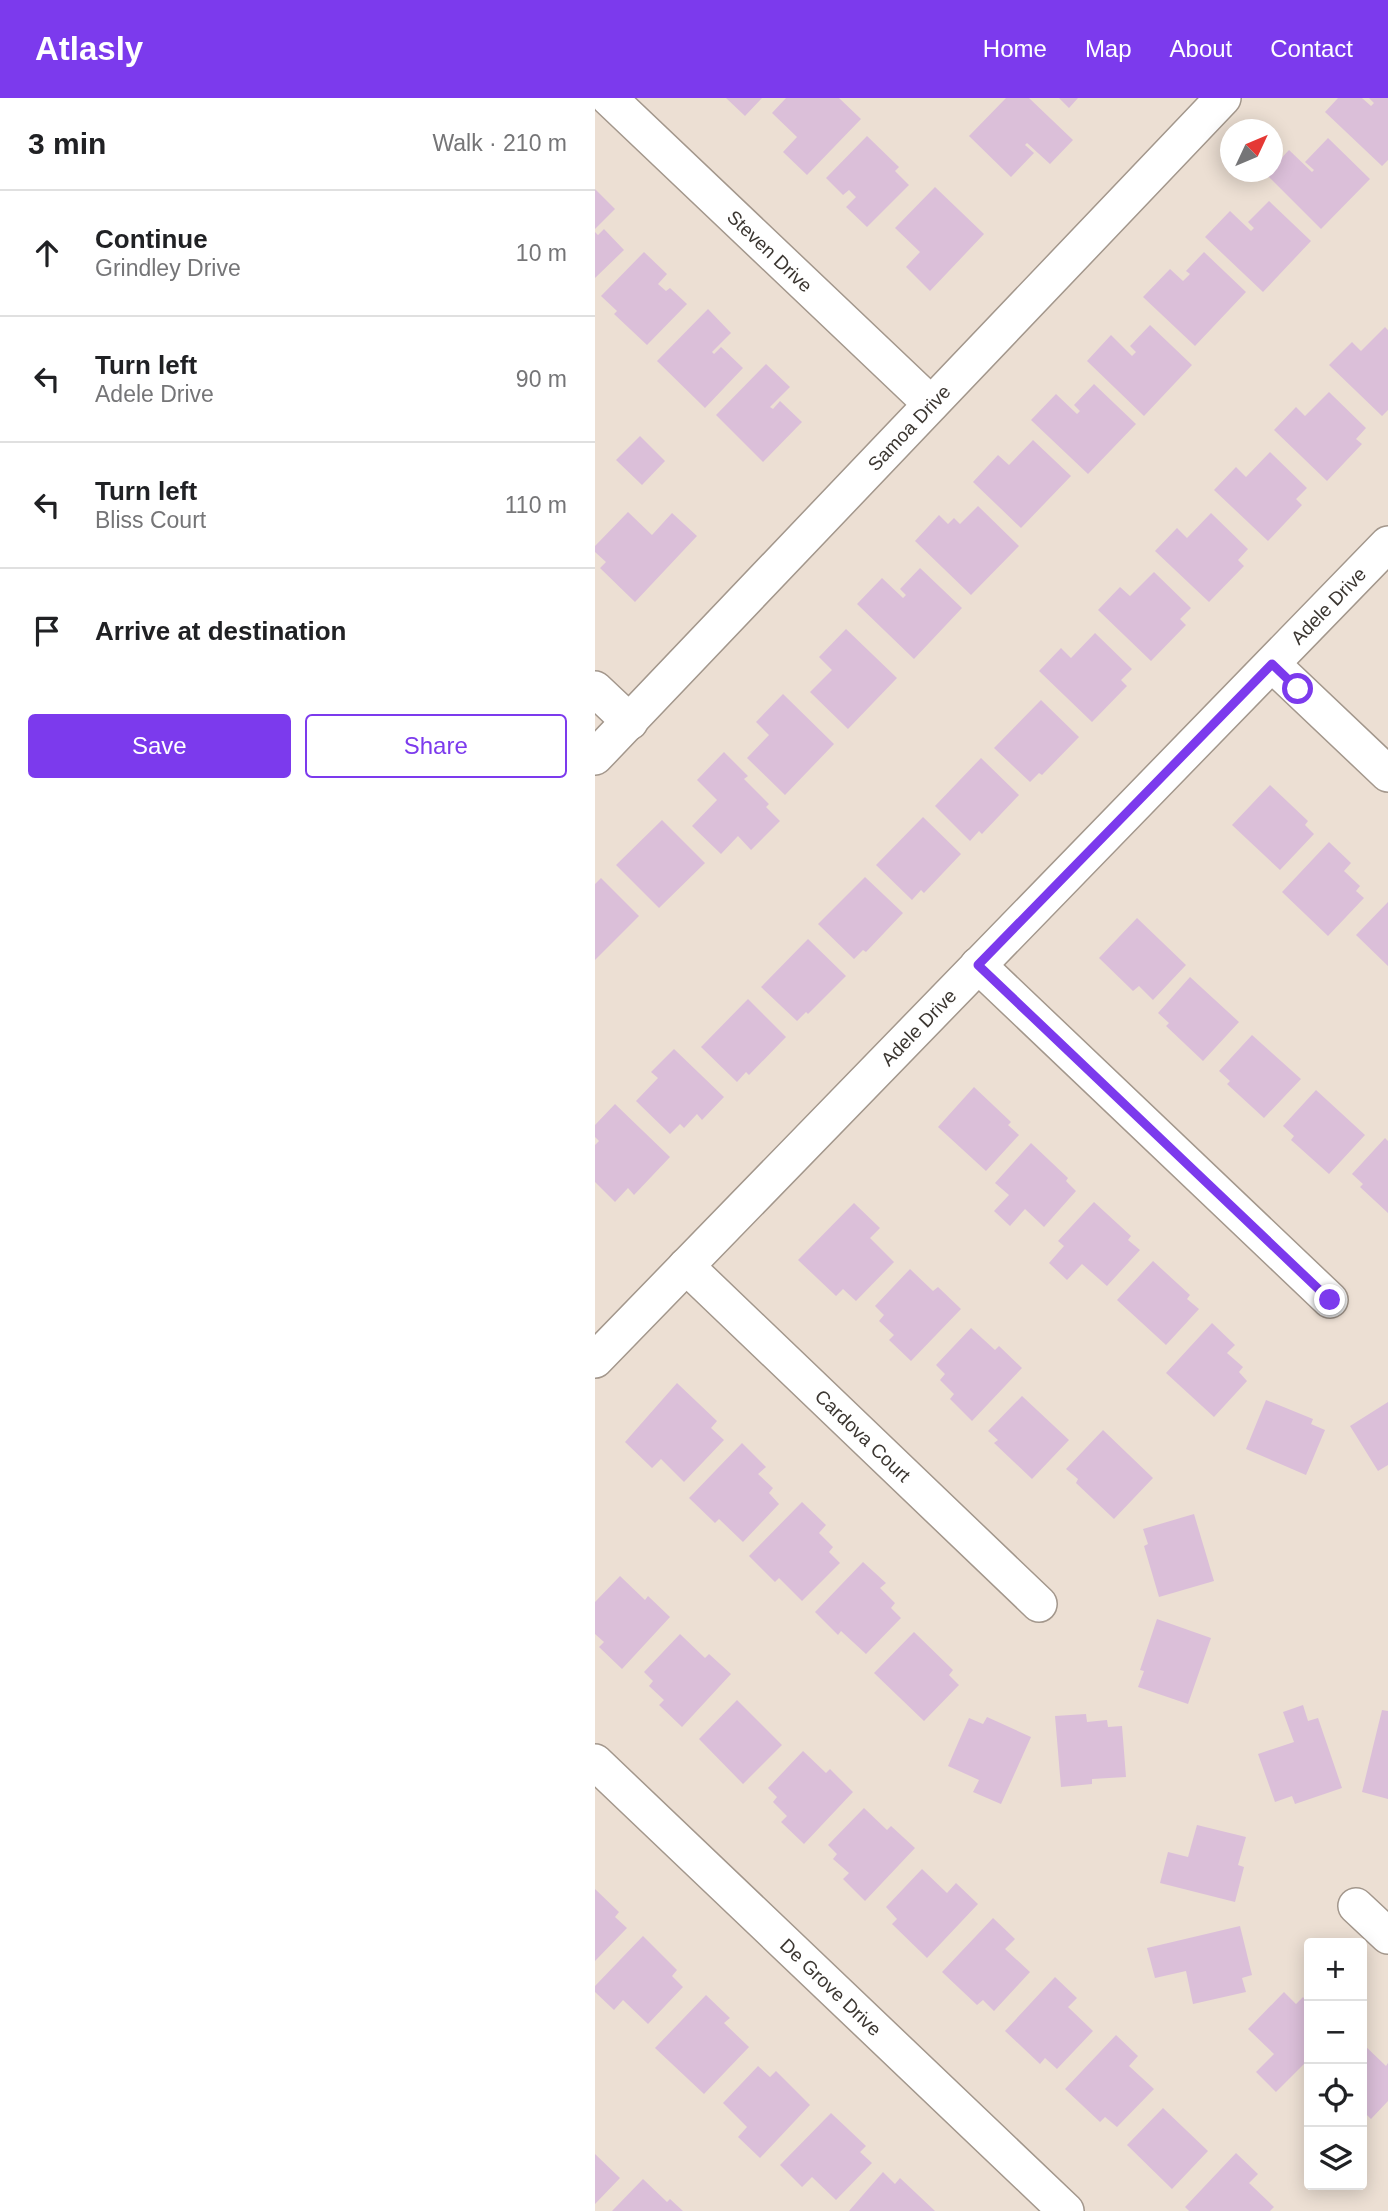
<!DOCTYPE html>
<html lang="en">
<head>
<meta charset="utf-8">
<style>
  :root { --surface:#fff; --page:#f6f6f6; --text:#202124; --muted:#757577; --line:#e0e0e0; --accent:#7c3aed }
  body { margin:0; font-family:Helvetica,sans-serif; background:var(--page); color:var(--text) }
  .controls { position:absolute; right:21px; bottom:21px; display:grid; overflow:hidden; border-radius:7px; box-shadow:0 4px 18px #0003 }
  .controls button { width:63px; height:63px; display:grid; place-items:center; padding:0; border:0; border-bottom:2px solid var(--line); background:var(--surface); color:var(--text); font:35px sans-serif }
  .compass { position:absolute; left:625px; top:21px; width:63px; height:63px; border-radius:50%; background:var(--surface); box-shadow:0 4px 18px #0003; rotate:46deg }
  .stop { position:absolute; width:21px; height:21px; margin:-16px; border:5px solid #7c3aed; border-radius:50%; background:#fff }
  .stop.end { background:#7c3aed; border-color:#fff; box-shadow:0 2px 7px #0008 }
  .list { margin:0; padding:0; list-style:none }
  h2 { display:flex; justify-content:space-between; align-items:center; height:91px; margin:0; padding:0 28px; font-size:30px }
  h2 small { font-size:23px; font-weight:400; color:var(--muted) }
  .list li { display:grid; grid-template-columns:46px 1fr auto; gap:21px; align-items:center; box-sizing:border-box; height:126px; padding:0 28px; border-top:2px solid var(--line) }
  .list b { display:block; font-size:26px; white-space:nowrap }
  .list p { margin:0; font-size:23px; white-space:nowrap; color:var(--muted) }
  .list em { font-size:23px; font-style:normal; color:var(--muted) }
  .actions { display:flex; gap:14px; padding:21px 28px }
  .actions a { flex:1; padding:16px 0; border:2px solid var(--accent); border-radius:7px; text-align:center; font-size:24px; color:var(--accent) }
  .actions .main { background:var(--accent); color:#fff }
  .icon { flex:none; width:38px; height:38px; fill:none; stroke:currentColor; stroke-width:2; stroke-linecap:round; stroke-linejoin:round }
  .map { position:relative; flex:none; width:793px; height:2113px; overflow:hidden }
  header { display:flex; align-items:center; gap:42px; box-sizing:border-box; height:98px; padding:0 35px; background:var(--accent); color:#fff }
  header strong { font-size:33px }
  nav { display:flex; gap:38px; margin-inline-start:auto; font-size:24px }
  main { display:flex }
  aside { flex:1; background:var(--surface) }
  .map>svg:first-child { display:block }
  .building { fill:#dbbfd9 }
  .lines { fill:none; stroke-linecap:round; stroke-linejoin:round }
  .minor-casing { stroke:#a3978c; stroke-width:38 }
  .minor { stroke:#fff; stroke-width:35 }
  .route { stroke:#7c3aed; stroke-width:9 }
  .labels { text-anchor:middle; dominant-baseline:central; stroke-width:6; stroke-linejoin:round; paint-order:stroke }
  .street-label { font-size:19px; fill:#3b3631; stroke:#ecdfd3 }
</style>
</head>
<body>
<header>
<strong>Atlasly</strong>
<nav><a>Home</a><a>Map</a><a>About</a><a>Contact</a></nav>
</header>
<main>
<aside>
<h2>3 min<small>Walk · 210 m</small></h2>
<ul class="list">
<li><svg class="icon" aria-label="ahead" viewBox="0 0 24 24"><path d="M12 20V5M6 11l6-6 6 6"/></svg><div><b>Continue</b><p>Grindley Drive</p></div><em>10 m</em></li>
<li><svg class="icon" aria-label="left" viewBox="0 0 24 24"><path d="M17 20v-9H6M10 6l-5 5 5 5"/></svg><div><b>Turn left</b><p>Adele Drive</p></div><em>90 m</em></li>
<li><svg class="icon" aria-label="left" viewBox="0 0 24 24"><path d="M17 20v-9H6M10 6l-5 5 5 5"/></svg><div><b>Turn left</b><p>Bliss Court</p></div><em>110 m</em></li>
<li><svg class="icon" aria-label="arrive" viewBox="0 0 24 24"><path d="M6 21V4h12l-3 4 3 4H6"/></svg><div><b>Arrive at destination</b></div></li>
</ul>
<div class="actions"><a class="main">Save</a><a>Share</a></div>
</aside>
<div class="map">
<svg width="793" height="2113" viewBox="0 0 793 2113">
  <rect width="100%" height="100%" fill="#ecdfd3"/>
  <!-- building -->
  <path class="building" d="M131,0H167L150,18Z
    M191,0H244L266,21L212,77L188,54L202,39L177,15Z
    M411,0H434L478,42L455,66L432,45L430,47L439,55L416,79L374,38Z
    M464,0H483L474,10Z
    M743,0H767L776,8L779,5L774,0H793V62L787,68L730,14Z
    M272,38L304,69L300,73L314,87L272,129L251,109L261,99L254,92L248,97L231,80Z
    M733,40L775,81L726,131L671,76L678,74V69L694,52L717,74L719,72L710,64Z
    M340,89L389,136L335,193L311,169L325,154L300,130Z
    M0,91L20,111L0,131Z
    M674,103L716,143L668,194L610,139L635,113L656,133L659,130L653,124Z
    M9,131L29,152L0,180V134L3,137Z
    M49,154L72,176L63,186L71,193L75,190L92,206L52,247L19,216L22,213L6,198Z
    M609,154L651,194L600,248L548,199L575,171L588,183L595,176L591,173Z
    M113,211L136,235L117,254L119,256L126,249L148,270L110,310L62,263Z
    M555,227L597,267L549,318L492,263L516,237L537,258L541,254L535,248Z
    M790,229L793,232V312L787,318L734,267L757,244L766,253Z
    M171,266L195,289L175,309L178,311L185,303L207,324L168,364L121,317Z
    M499,286L541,326L493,376L436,322L461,296L482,316L485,313L479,307Z
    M734,294L771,330L761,341L767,346L732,383L679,332L701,309L710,318Z
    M45,338L70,363L47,387L21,362Z
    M438,342L476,378L426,430L378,384L403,357L414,367Z
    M675,354L712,390L701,401L707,407L673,443L619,392L641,369L651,379Z
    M383,408L424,448L376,497L320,443L344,417L353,426L359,420L365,426Z
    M33,414L57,437L77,415L102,438L40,504L5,470L11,464L0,454V448Z
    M616,415L653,451L643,462L649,468L614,504L560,453L582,430L592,440Z
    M325,470L367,510L319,561L262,506L287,480L308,500L311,497L305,491Z
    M559,474L596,510L585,521L591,527L556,563L503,512L525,489L535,498Z
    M251,531L302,580L253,631L215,594L237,572L224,559Z
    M500,535L537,571L526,582L532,588L497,624L444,573L466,550L476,560Z
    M188,596L239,646L190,697L152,660L174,637L161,624Z
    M446,602L484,639L447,677L444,675L435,684L399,650Z
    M129,654L153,678L149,681L174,706L171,709L185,723L156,752L143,738L126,756L97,728L122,702L102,682Z
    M386,660L424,697L387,736L384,733L375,743L340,708Z
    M675,687L713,723L710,727L719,736L685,772L637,727Z
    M328,719L366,756L329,795L326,792L317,802L281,767Z
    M67,722L110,765L64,810L21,767Z
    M734,744L756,765L749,773L765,788L761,793L769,800L733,838L687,794Z
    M270,779L308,815L271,854L268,852L259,861L223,826Z
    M6,780L44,818L0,862V786Z
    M793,804V868L761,837Z
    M542,820L591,867L558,902L544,888L538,893L504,860Z
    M213,841L251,878L213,916L211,914L202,923L166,889Z
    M595,879L644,924L608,963L571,928L574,925L563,915Z
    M153,901L191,939L154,977L151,974L142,984L106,949Z
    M657,937L706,981L669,1020L632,986L635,983L624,973Z
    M79,951L129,999L107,1022L102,1016L89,1030L85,1026L75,1036L41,1003L63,980L56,974Z
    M379,989L416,1024L413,1027L424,1037L391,1073L343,1029Z
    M721,992L770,1037L734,1076L696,1042L699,1038L688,1028Z
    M20,1006L75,1059L39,1097L33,1090L20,1104L0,1084V1047L4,1043L0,1039V1027Z
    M790,1040L793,1043V1115L765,1089L768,1086L757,1076Z
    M436,1045L473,1080L471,1083L481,1093L449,1129L430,1111L415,1128L399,1113L414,1097L400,1085Z
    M499,1104L536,1138L533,1142L545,1152L512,1188L487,1166L472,1182L454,1165L469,1148L463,1143Z
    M259,1105L285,1130L275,1140L299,1164L261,1203L248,1191L241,1198L203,1162Z
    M558,1163L595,1197L592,1201L604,1211L571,1247L522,1202Z
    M315,1171L338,1193L343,1189L366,1211L316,1263L294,1242L299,1237L284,1223L289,1217L280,1208Z
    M617,1225L640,1247L632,1255L648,1269L644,1274L652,1283L619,1319L571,1275Z
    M376,1230L400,1252L404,1248L427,1270L377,1323L355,1301L359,1296L345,1282L350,1276L341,1267Z
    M82,1285L122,1323L116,1330L129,1342L89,1384L66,1361L57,1370L30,1344Z
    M427,1298L474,1342L437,1381L399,1345L403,1342L393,1333Z
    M671,1302L718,1321L716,1326L730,1332L711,1377L651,1351Z
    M793,1304V1367L783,1373L755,1328Z
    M508,1332L558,1380L519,1421L481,1385L483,1381L471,1371Z
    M147,1345L171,1369L163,1376L178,1390L174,1395L184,1406L148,1444L124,1421L120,1425L94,1400Z
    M207,1404L231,1427L224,1435L238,1449L234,1454L245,1465L207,1503L184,1480L180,1484L154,1458Z
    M599,1416L619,1483L564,1499L549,1448L553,1446L548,1431Z
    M268,1464L291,1485L285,1490L300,1505L296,1510L306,1520L271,1556L246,1533L243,1537L220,1514Z
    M25,1478L50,1502L53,1498L75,1519L27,1571L4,1549L9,1544L0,1536V1504Z
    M562,1521L616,1540L593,1606L543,1589L549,1573L545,1572Z
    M319,1534L358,1572L354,1577L364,1587L329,1623L279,1575Z
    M85,1536L110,1560L114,1556L136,1576L87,1629L64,1607L69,1602L54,1588L58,1583L49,1574Z
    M142,1602L187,1647L148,1686L104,1641Z
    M708,1607L713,1623L723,1620L747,1690L700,1706L697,1698L680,1704L663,1656L699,1644L688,1614Z
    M787,1612L793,1613V1701L767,1694Z
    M491,1616L492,1624L512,1622L513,1629L527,1628L531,1679L497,1681V1686L466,1689L460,1618Z
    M392,1619L436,1639L406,1706L378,1694L384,1682L353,1668L374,1620L388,1626Z
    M208,1653L231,1675L235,1671L258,1694L209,1746L186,1724L192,1718L178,1704L182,1699L173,1690Z
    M269,1710L292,1732L296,1728L320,1750L270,1803L248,1781L254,1775L238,1761L242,1756L233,1747Z
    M602,1727L651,1739L643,1767L649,1769L640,1804L565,1785L573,1754L593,1759Z
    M327,1771L352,1795L361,1785L383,1806L332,1860L297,1826L302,1821L291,1809Z
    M0,1791L24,1814L20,1819L32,1830L0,1863Z
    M398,1820L420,1841L410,1851L435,1874L399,1913L388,1902L382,1907L347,1874Z
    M645,1828L657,1877L647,1880L651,1894L598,1906L591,1873L560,1880L552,1850Z
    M48,1838L82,1872L77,1878L88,1889L53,1926L28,1902L19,1912L0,1894V1888Z
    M460,1879L482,1900L473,1909L498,1933L462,1971L450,1960L445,1966L410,1933Z
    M689,1894L701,1906L708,1899L714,1906V1961L681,1994L661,1974L679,1956L653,1931Z
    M111,1897L135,1920L129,1925L154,1949L109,1996L60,1950Z
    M521,1937L543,1958L534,1968L559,1991L522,2029L510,2019L505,2024L470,1991Z
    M767,1945L791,1968L793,1965V2003L776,2021L767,2012Z
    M163,1968L175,1979L181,1973L215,2007L165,2060L143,2039L152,2029L128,2005Z
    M568,2010L613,2053L577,2091L532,2047Z
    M236,2015L271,2048L265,2054L277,2065L241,2102L217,2079L207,2089L185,2067Z
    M641,2055L663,2076L654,2085L679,2109L675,2113H594L590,2109Z
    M0,2056L25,2080L0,2106Z
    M288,2074L300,2086L305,2080L340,2113H254Z
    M48,2081L72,2104L75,2101L88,2113H17Z"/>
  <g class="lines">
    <!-- minor casing -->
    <g class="minor-casing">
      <g id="minor">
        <path id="s1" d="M14,0L336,306"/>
        <path d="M677,566L793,676"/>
        <path d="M0,591L35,624"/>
        <path id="s2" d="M0,659L628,0"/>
        <path d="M383,867L735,1202"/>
        <path id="s3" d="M91,1168L444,1506"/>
        <path id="s4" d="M0,1262L793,446"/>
        <path id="s5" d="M0,1664L471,2113"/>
        <path d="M761,1808L793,1838"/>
      </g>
    </g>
    <!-- minor -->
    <use href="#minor" class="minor"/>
  </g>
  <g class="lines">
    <!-- route -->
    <path class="route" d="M703,591L677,566L383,867L735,1202"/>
  </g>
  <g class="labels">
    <!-- street labels -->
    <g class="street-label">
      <text stroke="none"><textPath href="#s1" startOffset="222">Steven Drive</textPath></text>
      <text stroke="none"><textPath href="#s2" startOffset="455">Samoa Drive</textPath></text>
      <text stroke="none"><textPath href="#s4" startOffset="1052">Adele Drive</textPath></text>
      <text stroke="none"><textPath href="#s4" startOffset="464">Adele Drive</textPath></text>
      <text stroke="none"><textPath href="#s3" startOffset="245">Cardova Court</textPath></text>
      <text stroke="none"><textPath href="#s5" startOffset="326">De Grove Drive</textPath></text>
    </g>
  </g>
</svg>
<div class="controls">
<button>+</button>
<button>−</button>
<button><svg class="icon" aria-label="locate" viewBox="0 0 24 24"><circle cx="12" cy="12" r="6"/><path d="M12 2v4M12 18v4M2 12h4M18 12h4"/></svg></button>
<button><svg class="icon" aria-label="layers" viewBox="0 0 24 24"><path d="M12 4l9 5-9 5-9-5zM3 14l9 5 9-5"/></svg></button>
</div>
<svg class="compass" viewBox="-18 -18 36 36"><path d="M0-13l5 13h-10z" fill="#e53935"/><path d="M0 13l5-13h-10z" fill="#757577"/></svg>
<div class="stop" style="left:703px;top:591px"></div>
<div class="stop end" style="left:735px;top:1202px"></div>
</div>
</main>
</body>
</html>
